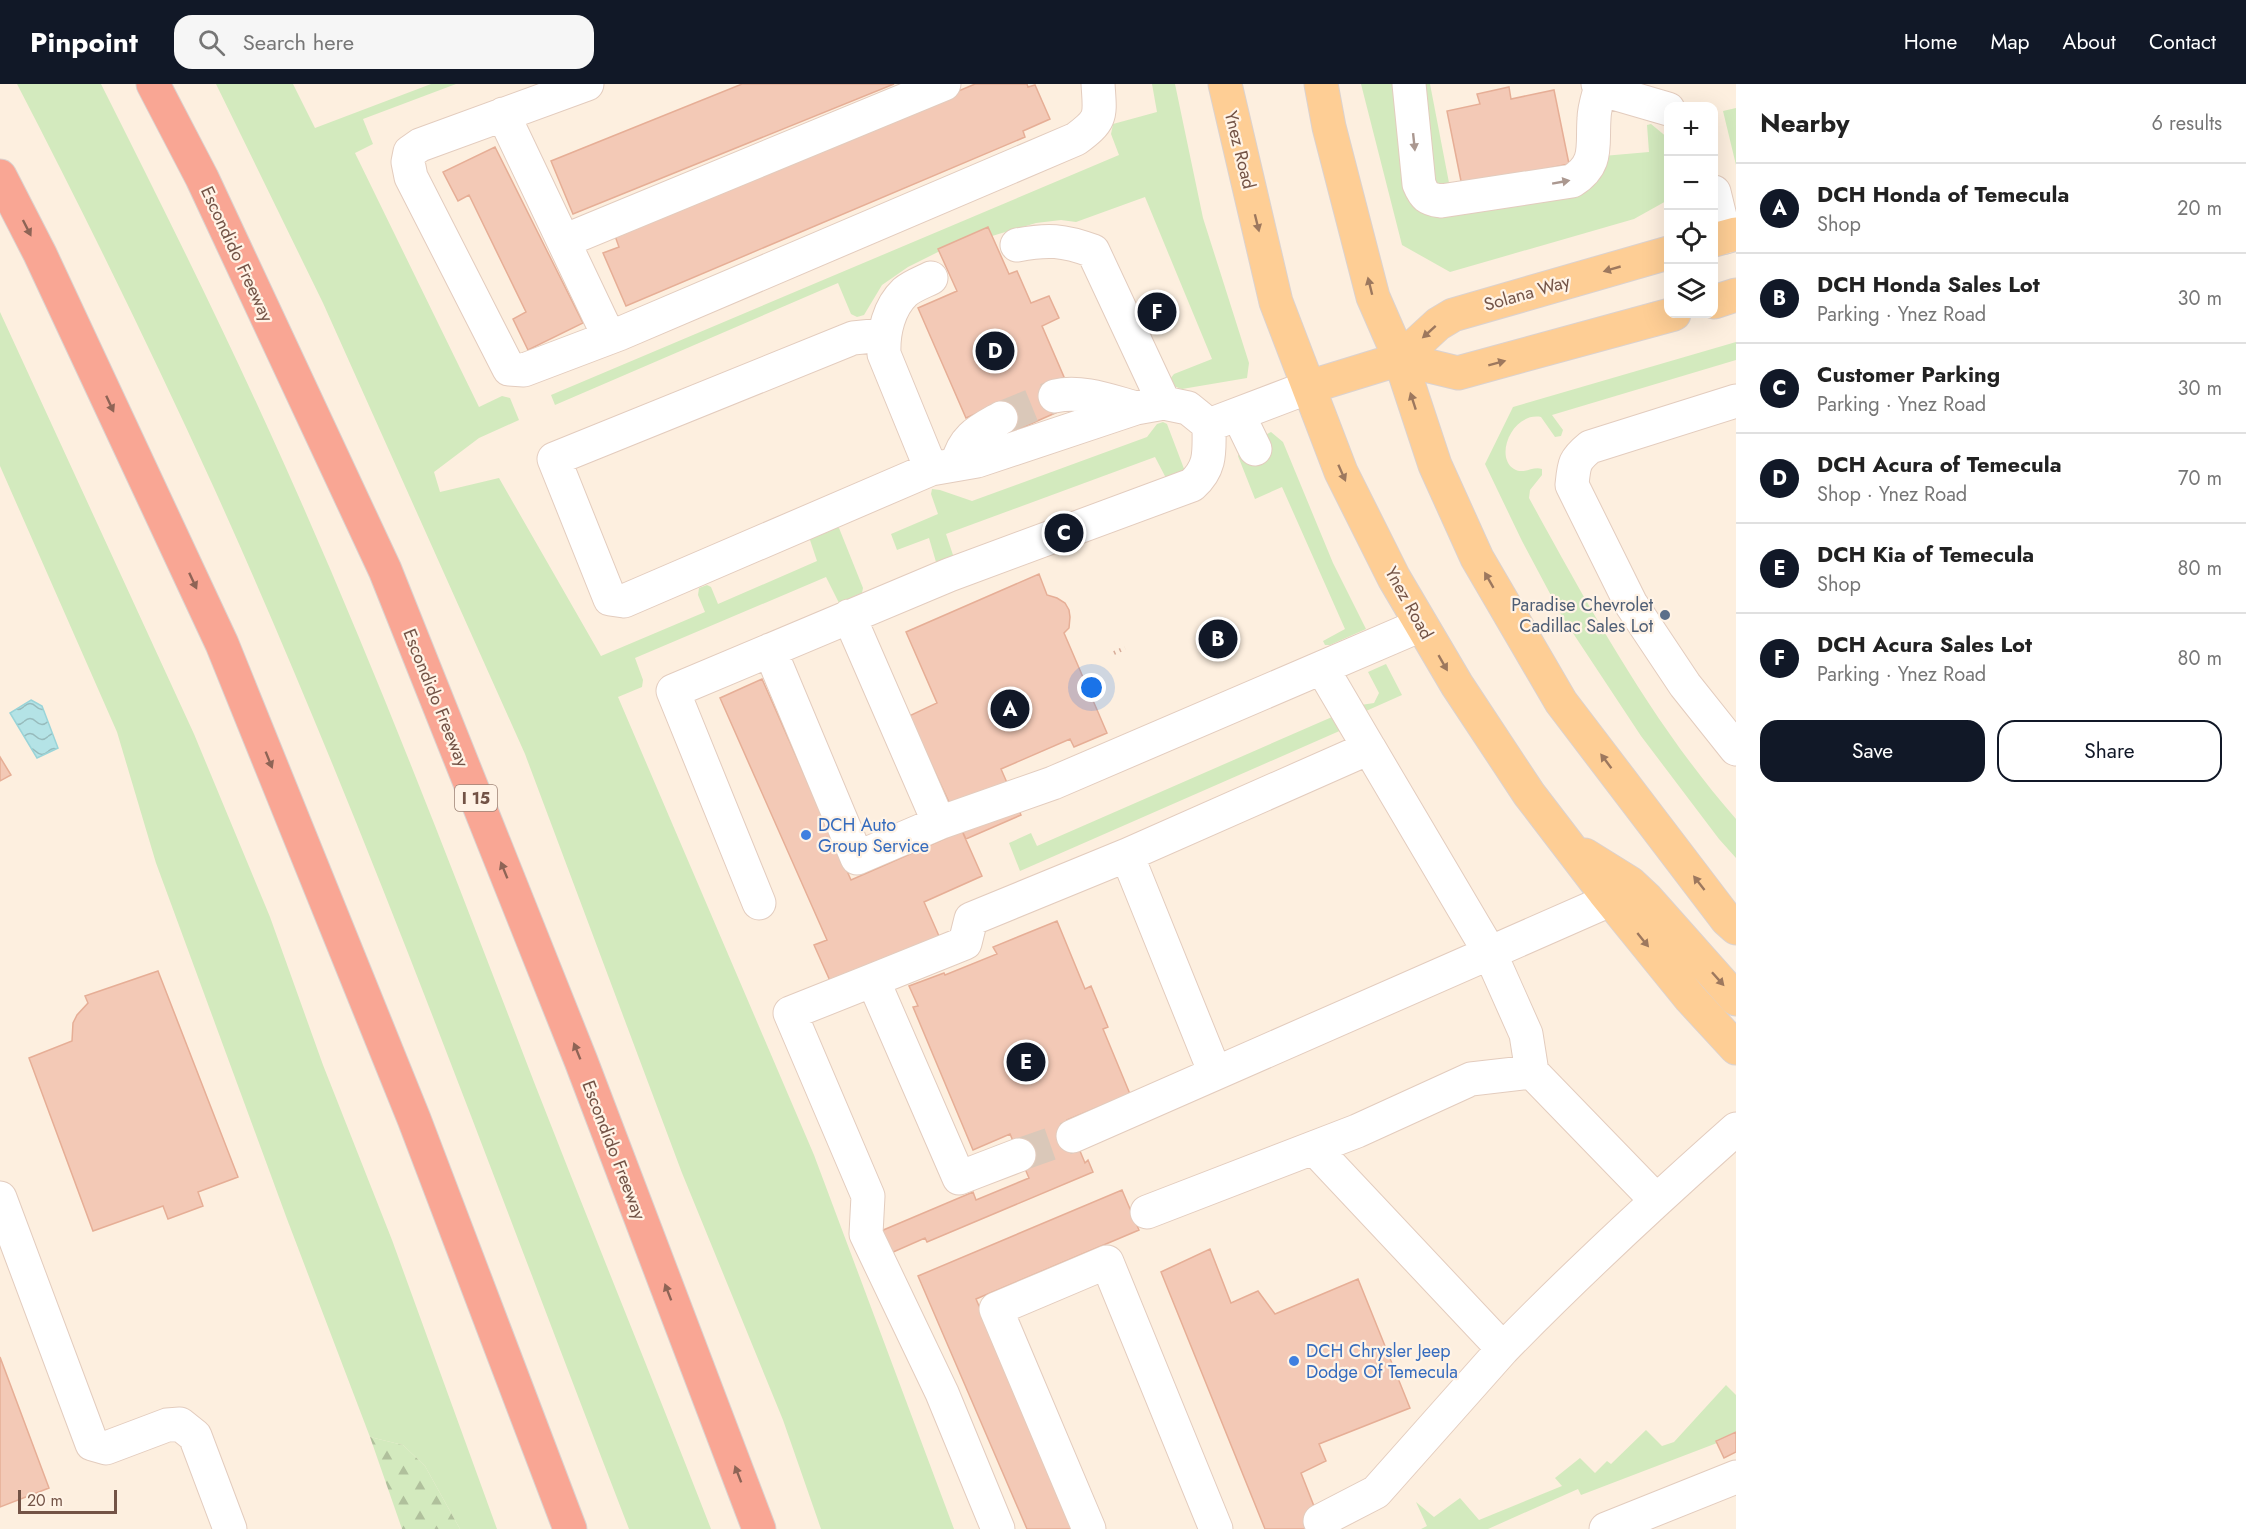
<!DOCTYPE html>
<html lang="en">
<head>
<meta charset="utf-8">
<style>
  :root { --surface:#fff; --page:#f6f6f6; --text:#222; --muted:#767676; --line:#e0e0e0; --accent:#111827 }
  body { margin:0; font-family:Jost,sans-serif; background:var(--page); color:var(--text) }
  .controls { position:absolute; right:18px; top:18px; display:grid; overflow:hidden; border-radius:12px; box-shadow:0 6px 24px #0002 }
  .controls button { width:54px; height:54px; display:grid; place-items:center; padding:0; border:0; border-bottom:2px solid var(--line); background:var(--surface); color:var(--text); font:30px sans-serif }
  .scale { position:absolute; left:18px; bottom:15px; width:99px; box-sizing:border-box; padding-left:6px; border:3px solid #735346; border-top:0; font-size:16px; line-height:21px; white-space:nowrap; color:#735346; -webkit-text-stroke:4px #fff3e6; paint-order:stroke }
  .you { position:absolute; left:1092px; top:604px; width:21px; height:21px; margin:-15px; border:4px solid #fff; border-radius:50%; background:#1a73e8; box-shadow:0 0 0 9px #1a73e833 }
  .badge { display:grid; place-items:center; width:39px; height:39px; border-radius:50%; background:var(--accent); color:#fff; font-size:20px; font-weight:700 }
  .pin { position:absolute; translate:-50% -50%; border:3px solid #fff; box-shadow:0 2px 6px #0006 }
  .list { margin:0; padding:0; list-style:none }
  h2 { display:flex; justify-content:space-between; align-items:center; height:78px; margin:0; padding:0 24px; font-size:26px }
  h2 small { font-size:20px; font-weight:400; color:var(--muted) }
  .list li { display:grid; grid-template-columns:39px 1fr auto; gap:18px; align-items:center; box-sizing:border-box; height:90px; padding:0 24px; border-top:2px solid var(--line) }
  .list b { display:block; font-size:22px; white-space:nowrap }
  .list p { margin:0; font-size:20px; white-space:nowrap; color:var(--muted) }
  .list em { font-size:20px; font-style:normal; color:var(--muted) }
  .actions { display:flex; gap:12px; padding:18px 24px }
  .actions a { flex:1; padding:14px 0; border:2px solid var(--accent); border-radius:18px; text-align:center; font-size:21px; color:var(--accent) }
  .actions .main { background:var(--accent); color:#fff }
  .icon { flex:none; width:33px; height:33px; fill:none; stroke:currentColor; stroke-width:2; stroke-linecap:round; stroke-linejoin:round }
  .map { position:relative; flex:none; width:1736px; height:1445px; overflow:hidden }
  header { display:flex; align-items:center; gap:36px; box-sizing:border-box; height:84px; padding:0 30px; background:var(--accent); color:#fff }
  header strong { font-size:28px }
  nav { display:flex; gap:33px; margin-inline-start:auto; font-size:21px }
  .search { width:420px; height:54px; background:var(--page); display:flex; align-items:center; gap:15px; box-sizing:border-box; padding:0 21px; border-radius:18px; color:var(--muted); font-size:22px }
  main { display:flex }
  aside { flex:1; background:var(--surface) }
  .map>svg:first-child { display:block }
  .green { fill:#d3eabe }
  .forest { fill:url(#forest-firs) }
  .water { fill:url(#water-waves); stroke:#9ad4d8; stroke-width:1.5 }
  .building { fill:#f3c9b6; stroke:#e6ae96; stroke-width:1.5 }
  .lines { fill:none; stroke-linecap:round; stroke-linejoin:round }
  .minor-tunnel { stroke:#dac8b9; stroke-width:33; stroke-dasharray:33 16; stroke-linecap:butt }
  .minor-casing { stroke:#e3ccbe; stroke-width:35 }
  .major-casing { stroke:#dbd2cf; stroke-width:35 }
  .highway-casing { stroke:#dbd2cf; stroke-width:35 }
  .path { stroke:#d7ad9a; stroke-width:4; stroke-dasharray:1.5 4.5; stroke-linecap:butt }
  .minor { stroke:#fff; stroke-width:33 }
  .major { stroke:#fece95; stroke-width:33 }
  .highway { stroke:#f9a694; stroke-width:33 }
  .oneway { fill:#ab9890 }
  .oneway2 { fill:#9d785e }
  .oneway3 { fill:#8e6456 }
  .service-dot { fill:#5c6f8a; stroke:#fff3e6; stroke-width:2 }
  .shop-dot { fill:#3f7fe0; stroke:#fff3e6; stroke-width:2 }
  .labels { text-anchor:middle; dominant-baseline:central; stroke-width:4.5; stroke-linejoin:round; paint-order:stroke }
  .shield { fill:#fff3e6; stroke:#9d8376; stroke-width:1.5 }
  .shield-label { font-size:16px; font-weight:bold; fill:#735346 }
  .street-label { font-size:18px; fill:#735346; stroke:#fff3e6 }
  .service-label { font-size:18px; fill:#4e5e75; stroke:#fff3e6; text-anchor:end }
  .shop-label { font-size:18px; fill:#366cbe; stroke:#fff3e6; text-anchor:start }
</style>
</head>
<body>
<header>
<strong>Pinpoint</strong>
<div class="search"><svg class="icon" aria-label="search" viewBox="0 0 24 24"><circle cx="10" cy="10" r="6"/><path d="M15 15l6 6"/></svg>Search here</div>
<nav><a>Home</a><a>Map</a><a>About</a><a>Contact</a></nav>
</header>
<main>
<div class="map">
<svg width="1736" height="1445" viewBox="0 0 1736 1445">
  <defs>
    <pattern id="forest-firs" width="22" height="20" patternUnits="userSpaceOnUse" patternTransform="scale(1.5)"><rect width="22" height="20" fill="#d3eabe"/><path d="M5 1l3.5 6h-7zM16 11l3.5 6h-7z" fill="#b0c09c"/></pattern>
    <pattern id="water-waves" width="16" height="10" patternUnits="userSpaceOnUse" patternTransform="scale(1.5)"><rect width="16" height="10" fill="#b4e3e6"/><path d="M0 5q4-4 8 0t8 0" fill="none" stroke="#97bbbc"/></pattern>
  </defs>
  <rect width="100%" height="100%" fill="#fdefdf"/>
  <!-- green -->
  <path class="green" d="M17,0H101C165,127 228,254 286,384C376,585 455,792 534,998C592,1147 653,1296 711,1445H629C494,1097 368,745 214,404C152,268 86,133 17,0Z
    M216,0H293L315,44L431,0H456L363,35L373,60L355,69L479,323L502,312L510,314L519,336L479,354L434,388L440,408L499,394L601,572L705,528L698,511L699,504L707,501L711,503L718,520L817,477L810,456L812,452L835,443L839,444L863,504L862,509L839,519L826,493L635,574L643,596L642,603L618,613L814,1071L954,1445H821L783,1336L682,1089L525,670L323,219Z
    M1152,0H1175L1203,134L1249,279L1247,294L1182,305L1173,302L1170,295L1174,290L1212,275L1145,113L1076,138L1061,136L1036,139L992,152L988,143L908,183L882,201L864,231L857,233L851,230L838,199L555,321L551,311L1119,71L1111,50L1113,40L1157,28Z
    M1361,0H1397L1416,119L1603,72L1649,68L1647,41L1651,40L1668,54V116L1634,135L1450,188L1402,161Z
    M1417,0H1430L1450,104H1436Z
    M1736,24V81L1723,27Z
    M0,228L194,650L270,833L323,981L392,1156L497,1445H460L425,1382L403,1361L370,1353L287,1135L156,779L117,648L0,382Z
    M1736,258V276L1552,331L1563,346L1561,352L1555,353L1541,333C1512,328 1494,373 1514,385C1524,391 1532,382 1542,385V391L1530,406L1529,414C1590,525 1652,639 1736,735V774L1719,755L1641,652L1563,534L1522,457L1485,380L1513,323Z
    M1163,338L1167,340L1186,390L1167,396L1155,373L946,450L953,471L952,475L940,480L936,478L929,454L897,466L891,450L938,430L931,410L932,405L940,406L972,417L1147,353L1157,340Z
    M1271,348L1283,358L1333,479L1366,545L1330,561H1325L1323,557L1345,545L1282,403L1255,415L1238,372C1244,358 1258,355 1271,348Z
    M1386,580L1402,611L1366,627L1361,621L1374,619L1379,609L1368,588Z
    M1332,633L1344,645L1020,787L1009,759L1031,749L1037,762Z
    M1726,1301L1736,1311V1348L1717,1356V1359L1581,1411L1578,1405L1488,1445H1421L1427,1442L1416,1418L1434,1433L1460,1414L1479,1436L1562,1402L1555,1394L1580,1374L1595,1389L1607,1377L1611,1380L1646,1346L1662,1362L1674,1358Z"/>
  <!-- forest -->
  <path class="forest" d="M370,1353L403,1361L425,1382L460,1445H402Z"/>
  <!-- water -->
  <path class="water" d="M31,616L42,622L58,664L37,674L10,629Z"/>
  <!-- building -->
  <path class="building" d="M742,0H894L573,130L551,77Z
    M975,0H1027L1028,3L1035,1L1050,35L1023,47L1025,53L626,222L603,169L619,163L615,152Z
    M1509,3L1511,15L1554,6L1569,80L1462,102L1447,27L1480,20L1477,10Z
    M495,63L583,239L528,266L513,235L526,228L469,111L458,117L443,88Z
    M988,143L1009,190L1017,187L1031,219L1049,212L1059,234L1042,242L1064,293L1050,300L1062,326L1008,350L996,321L966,334L918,224L957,207L938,165Z
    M1039,490L1047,511L1057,514L1065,519L1069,526L1070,533L1069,544L1064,549L1107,649L1074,663L1070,655L1001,685L1021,731L966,755L909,632L937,619L906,548Z
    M762,595L851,796L962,747L982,792L924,818L939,852L831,899L814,861L827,856L720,614Z
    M0,673L11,691L0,697Z
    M1057,837L1085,905L1091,902L1108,943L1103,945L1130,1010L1067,1036L1085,1079L1088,1076L1093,1088L927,1158L925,1154L891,1169L881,1147L973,1108L976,1116L1029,1094L1010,1050L973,1066L913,923L918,922L909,902L944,889L945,891L997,870L993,863Z
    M158,887L238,1093L198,1108L203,1122L168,1135L163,1122L93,1147L29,974L72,957L73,939L77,931L88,919L85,912Z
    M1122,1106L1139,1146L976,1215L1075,1445H1027L918,1192Z
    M1210,1165L1231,1219L1258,1207L1275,1230L1358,1195L1410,1324L1319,1360L1326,1377L1301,1389L1323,1445H1265L1161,1188Z
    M0,1273L49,1404L0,1423Z
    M1736,1348V1368L1724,1374L1716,1357Z"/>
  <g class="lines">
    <!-- minor-tunnel -->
    <path class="minor-tunnel" d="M1001,334L1055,312
      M1019,1071L1073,1052"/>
    <!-- minor casing -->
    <g class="minor-casing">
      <path id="minor" d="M587,0L420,61L410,68L408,78L411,93L509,285L524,286L619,250L1076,55C1103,35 1100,32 1098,0
        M1409,0L1419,100C1424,112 1427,115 1441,117L1572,97C1599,80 1592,62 1594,35C1594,24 1598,13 1601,2
        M1598,0L1606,7L1668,25
        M503,30L609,253
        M1714,108L1725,153
        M564,157L944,0
        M1017,161C1048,155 1063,156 1093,167L1164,319
        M931,194C923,198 912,202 905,208C889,223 883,248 884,270L931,385
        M883,251L853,254L554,375L610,515L624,517L931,385L977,377L1136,324L1164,319L1188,324L1209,341
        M1055,312C1082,306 1110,317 1136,324
        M1736,317L1590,363C1574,376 1574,380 1572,401L1631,520L1685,601L1736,665
        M1238,330L1255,365
        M957,380C964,353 978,347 1001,334
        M770,566L857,774L939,739L849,532
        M1322,584L1369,664
        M939,739L1053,699L1421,541
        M759,819L673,607L949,491L1192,401C1212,383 1209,367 1209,341L1309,303
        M873,896L965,859L971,835L1127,771
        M1532,988L1656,1116
        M1073,1052L1610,816
        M1314,1064L1503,1265C1578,1188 1656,1116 1736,1045
        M0,1114L92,1360L106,1364L167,1341L180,1340L195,1352L230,1445
        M1147,1128L1357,1047L1471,995L1532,988L1526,950L1490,869L1369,664L1127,771L1215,989
        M1320,1437L1376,1408L1503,1265
        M998,1445L942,1309L866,1150L868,1112L790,929L873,896L959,1094L1019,1071
        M1089,1445L996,1225L1107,1178L1216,1445
        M1606,1445L1736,1393"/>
    </g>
    <!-- major casing -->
    <g class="major-casing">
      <path id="major" d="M1225,0L1276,218L1341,388L1394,494L1457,601L1529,710L1604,808L1690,914L1736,964
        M1321,0L1329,43L1373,213L1400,275L1435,381L1477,474L1561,618L1727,836L1736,844
        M1714,156L1736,150
        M1714,218L1736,211
        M1400,275L1458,289L1674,230
        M1309,303L1400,275L1438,240L1453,231L1668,169
        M1585,771L1630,799L1646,814L1736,915"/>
    </g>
    <!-- highway casing -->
    <g class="highway-casing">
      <path id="highway" d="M153,0L202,94L385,486L581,977L759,1445
        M0,92L40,170L222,560L414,1035L570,1445"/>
    </g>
    <!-- path -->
    <path class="path" d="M1114,569L1125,564"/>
    <!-- minor -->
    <use href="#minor" class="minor"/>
    <!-- major -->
    <use href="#major" class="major"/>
    <!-- highway -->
    <use href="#highway" class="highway"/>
  </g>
  <!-- one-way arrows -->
  <defs><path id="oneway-solid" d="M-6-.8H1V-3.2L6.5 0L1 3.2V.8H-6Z" transform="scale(1.5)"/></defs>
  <g class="oneway">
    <use href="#oneway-solid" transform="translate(1414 58) rotate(84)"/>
    <use href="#oneway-solid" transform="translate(1561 98) rotate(-10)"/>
  </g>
  <g class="oneway2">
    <use href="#oneway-solid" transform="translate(1257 139) rotate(76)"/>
    <use href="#oneway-solid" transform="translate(1612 185) rotate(164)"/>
    <use href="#oneway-solid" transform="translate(1370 202) rotate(-104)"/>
    <use href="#oneway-solid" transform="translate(1429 248) rotate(138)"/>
    <use href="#oneway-solid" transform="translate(1497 279) rotate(-15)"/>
    <use href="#oneway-solid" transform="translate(1413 317) rotate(-108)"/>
    <use href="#oneway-solid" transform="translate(1342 389) rotate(66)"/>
    <use href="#oneway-solid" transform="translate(1489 496) rotate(-120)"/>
    <use href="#oneway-solid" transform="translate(1443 579) rotate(60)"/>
    <use href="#oneway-solid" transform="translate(1606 677) rotate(-127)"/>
    <use href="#oneway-solid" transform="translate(1699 799) rotate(-128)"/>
    <use href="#oneway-solid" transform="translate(1643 856) rotate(51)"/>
    <use href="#oneway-solid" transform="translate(1718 895) rotate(48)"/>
  </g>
  <g class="oneway3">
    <use href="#oneway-solid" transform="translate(27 144) rotate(63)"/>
    <use href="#oneway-solid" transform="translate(110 320) rotate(65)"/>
    <use href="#oneway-solid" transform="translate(193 497) rotate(65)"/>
    <use href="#oneway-solid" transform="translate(269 676) rotate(68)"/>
    <use href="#oneway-solid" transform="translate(504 786) rotate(-112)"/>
    <use href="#oneway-solid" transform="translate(577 967) rotate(-112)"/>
    <use href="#oneway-solid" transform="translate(668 1208) rotate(-111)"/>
    <use href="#oneway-solid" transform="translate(738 1390) rotate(-111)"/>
  </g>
  <!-- markers -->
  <circle class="service-dot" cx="1665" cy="531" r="6"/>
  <g class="shop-dot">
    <circle cx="806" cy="751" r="6"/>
    <circle cx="1294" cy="1277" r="6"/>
  </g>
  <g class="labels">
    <!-- shield labels -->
    <rect class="shield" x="455" y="701" width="42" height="26" rx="4.5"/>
    <g class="shield-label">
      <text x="476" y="714">I 15</text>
    </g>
    <!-- street labels -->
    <g class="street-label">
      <text transform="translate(1240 66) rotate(76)">Ynez Road</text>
      <text transform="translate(237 170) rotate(65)">Escondido Freeway</text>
      <text transform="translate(1527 209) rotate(-16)">Solana Way</text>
      <text transform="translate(1409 519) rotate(61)">Ynez Road</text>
      <text transform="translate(436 614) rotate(68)">Escondido Freeway</text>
      <text transform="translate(614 1066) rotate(69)">Escondido Freeway</text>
    </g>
    <!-- service labels -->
    <g class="service-label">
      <text x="1653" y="521">Paradise Chevrolet<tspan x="1653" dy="21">Cadillac Sales Lot</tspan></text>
    </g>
    <!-- shop labels -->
    <g class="shop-label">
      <text x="818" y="741">DCH Auto<tspan x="818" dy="21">Group Service</tspan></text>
      <text x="1306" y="1267">DCH Chrysler Jeep<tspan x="1306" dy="21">Dodge Of Temecula</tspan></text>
    </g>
  </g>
</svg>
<div class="controls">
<button>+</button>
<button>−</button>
<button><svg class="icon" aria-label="locate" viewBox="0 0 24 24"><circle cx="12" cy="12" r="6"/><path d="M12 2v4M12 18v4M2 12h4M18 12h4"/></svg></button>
<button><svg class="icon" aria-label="layers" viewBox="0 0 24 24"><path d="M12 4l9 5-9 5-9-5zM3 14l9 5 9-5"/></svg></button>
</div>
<div class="scale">20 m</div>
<div class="you"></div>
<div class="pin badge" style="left:1010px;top:625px">A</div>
<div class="pin badge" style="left:1218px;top:555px">B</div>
<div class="pin badge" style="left:1064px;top:449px">C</div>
<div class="pin badge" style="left:995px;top:267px">D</div>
<div class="pin badge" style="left:1026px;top:978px">E</div>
<div class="pin badge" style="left:1157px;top:228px">F</div>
</div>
<aside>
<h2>Nearby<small>6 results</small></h2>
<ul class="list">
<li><span class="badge">A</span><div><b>DCH Honda of Temecula</b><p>Shop</p></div><em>20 m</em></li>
<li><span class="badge">B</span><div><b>DCH Honda Sales Lot</b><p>Parking · Ynez Road</p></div><em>30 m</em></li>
<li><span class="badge">C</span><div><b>Customer Parking</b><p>Parking · Ynez Road</p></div><em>30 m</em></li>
<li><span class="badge">D</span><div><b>DCH Acura of Temecula</b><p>Shop · Ynez Road</p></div><em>70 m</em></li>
<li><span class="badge">E</span><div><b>DCH Kia of Temecula</b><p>Shop</p></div><em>80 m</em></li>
<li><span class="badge">F</span><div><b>DCH Acura Sales Lot</b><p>Parking · Ynez Road</p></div><em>80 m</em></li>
</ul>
<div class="actions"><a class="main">Save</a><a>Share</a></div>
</aside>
</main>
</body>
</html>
